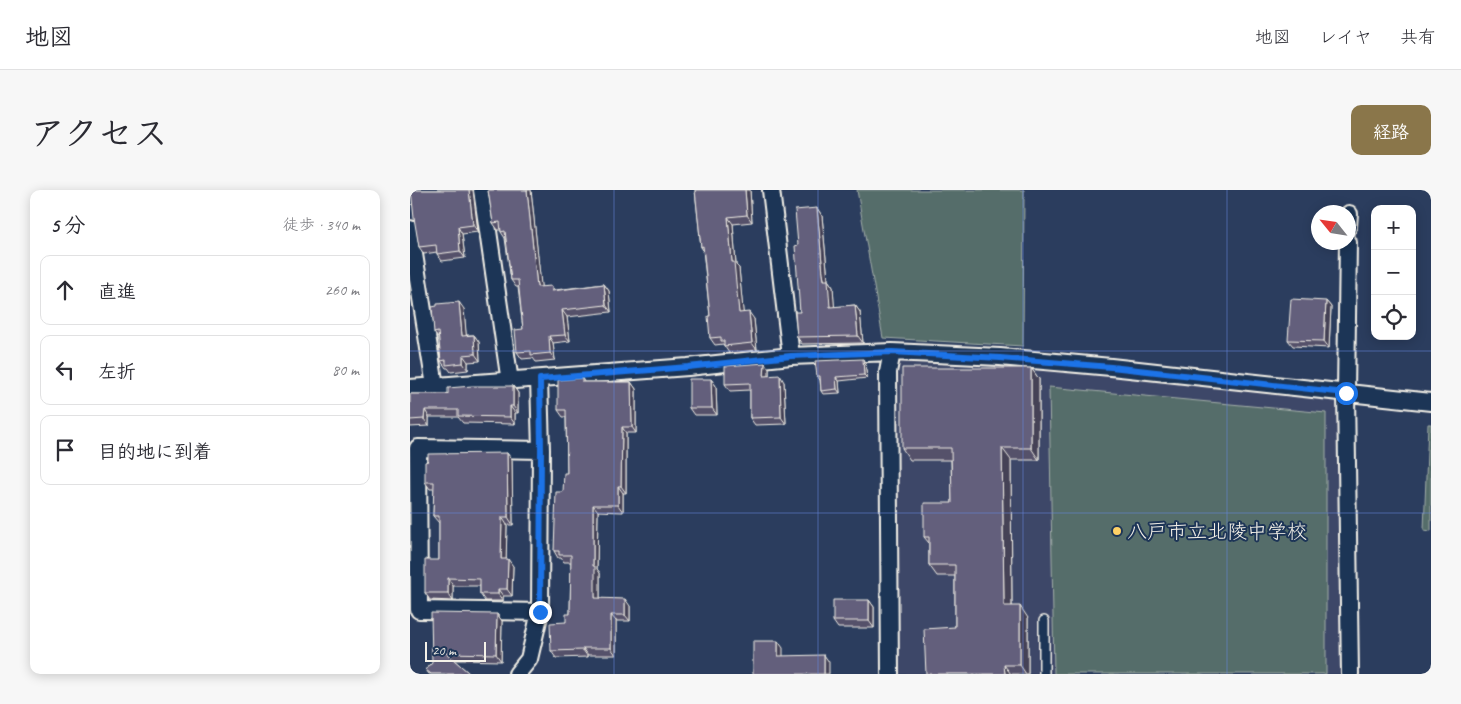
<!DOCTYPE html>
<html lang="ja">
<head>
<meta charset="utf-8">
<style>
  :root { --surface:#fff; --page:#f7f7f7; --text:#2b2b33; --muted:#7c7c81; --line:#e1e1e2; --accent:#8a764a }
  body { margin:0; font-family:Caveat,"Klee One",sans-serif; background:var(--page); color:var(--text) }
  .controls { position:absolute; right:15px; top:15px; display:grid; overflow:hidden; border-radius:10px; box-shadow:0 2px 12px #0003 }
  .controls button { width:45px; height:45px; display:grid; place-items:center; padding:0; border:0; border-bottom:1px solid var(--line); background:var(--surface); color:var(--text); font:25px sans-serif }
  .compass { position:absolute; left:901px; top:15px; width:45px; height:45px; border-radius:50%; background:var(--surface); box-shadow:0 2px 12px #0003; rotate:300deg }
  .scale { position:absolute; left:15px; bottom:12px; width:61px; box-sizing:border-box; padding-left:5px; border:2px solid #f4f1e8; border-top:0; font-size:14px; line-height:18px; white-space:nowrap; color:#f4f1e8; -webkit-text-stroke:4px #1d3557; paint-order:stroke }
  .stop { position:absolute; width:15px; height:15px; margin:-11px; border:4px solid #1a73e8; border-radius:50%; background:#fff }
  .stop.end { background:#1a73e8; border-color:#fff; box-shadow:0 1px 5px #0008 }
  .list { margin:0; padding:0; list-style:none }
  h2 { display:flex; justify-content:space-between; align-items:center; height:65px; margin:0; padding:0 20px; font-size:21px }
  h2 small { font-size:16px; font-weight:400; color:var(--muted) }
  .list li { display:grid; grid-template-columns:32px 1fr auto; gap:15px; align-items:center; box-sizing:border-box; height:70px; margin:0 10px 10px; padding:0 10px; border:1px solid var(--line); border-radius:10px }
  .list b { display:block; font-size:19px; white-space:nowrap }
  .list em { font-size:16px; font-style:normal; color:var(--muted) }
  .icon { flex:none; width:28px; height:28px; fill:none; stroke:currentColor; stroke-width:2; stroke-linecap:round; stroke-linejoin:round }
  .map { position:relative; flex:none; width:1021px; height:484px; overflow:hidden; border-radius:10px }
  header { display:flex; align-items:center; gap:30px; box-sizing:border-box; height:70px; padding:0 25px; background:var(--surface); border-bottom:1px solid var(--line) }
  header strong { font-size:24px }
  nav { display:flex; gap:28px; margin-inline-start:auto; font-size:18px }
  .intro { display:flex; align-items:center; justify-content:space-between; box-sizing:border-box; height:120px; padding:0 30px }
  h1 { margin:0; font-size:35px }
  .button { padding:12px 22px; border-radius:10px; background:var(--accent); color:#fff; font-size:18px; font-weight:700 }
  main { display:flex; gap:30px; padding:0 30px }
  aside { flex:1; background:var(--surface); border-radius:10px; box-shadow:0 2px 12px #0003 }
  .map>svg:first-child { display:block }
  .built { fill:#3c4767 }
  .green { fill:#556d6a; stroke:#a4afa9 }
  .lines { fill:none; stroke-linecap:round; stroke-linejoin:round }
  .lane-casing { stroke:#f4f1e8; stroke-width:12 }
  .street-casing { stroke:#f4f1e8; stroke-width:20 }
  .lane { stroke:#1d3557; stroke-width:9 }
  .street { stroke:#1d3557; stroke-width:16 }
  .wall { fill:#55516a; stroke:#f4f1e8 }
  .shaded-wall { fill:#454256; stroke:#f4f1e8 }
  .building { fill:#635e7b; stroke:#f4f1e8 }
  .route { stroke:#1a73e8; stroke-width:6 }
  .grid { fill:none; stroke:#6887de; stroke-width:1; stroke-opacity:0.55 }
  .poi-dot { fill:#ffd166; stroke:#1d3557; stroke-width:2 }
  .labels { text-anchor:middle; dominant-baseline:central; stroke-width:4; stroke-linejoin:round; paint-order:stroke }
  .poi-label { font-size:20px; fill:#f4f1e8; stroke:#1d3557; text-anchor:start }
</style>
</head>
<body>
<header>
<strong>地図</strong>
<nav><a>地図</a><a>レイヤ</a><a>共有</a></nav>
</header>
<div class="intro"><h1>アクセス</h1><a class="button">経路</a></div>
<main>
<aside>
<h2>5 分<small>徒歩 · 340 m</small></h2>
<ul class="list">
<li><svg class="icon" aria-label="ahead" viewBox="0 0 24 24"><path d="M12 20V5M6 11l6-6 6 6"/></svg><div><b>直進</b></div><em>260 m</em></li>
<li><svg class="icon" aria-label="left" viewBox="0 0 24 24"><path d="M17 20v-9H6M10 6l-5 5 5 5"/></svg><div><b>左折</b></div><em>80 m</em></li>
<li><svg class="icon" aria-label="arrive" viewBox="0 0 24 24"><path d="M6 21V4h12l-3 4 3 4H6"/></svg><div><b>目的地に到着</b></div></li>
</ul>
</aside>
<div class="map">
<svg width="1021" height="484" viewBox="0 0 1021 484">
  <rect width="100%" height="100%" fill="#2b3d5e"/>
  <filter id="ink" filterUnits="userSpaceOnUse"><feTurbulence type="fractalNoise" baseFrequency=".02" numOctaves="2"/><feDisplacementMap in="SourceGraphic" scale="10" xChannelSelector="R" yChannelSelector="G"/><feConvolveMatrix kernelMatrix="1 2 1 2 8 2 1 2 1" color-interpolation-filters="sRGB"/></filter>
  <g filter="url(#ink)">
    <!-- built -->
    <path class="built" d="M488,168L597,173L924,207L930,214L931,484H485L483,177Z"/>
    <!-- green -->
    <path class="green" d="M447,0H614L613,156L473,148Z
      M639,197L916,223V484H644Z
      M1018,234H1021V341L1014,340Z"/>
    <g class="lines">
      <!-- lane casing -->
      <g class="lane-casing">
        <path id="lane" d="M634,484V431"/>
      </g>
      <!-- street casing -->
      <g class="street-casing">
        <path id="street" d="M72,0L100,192
          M361,0L381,166
          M938,37L939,24
          M0,39L25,196
          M938,52L936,203L940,484
          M0,198L278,177L381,166L482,162L590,167L701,177L1021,212
          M130,422L9,420L8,258L131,260
          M107,484L119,469L130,422L131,260L129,189
          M480,484L478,182L482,162"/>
      </g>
      <!-- lane -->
      <use href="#lane" class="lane"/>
      <!-- street -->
      <use href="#street" class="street"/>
    </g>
    <!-- wall -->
    <path class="wall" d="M1,0H63L68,42L52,44L55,68L32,71L27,64V62L14,64L9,57Z
      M78,0H121L131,97L145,100L194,94L199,101L201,122L157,127L160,151L143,153L145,170L126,172L123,168L112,169L107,162L113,139L108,97H106L101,90L95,48L91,42V40H88L83,33Z
      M285,0H340L342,32L323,34L326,75L329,78L333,123L344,129L347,160L319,163L313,154L305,155L300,148V126L293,60L291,57Z
      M407,18L412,26L418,90L423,97L424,117L445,115L450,122L453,153L392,154L387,147L390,122L388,55Z
      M916,111L921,117L919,158L883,156L878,150Z
      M54,119L56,145H64L69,152L70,171L58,172V180L41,182L38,178H36L31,171L29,149L24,143Z
      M455,173L457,188L429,191L430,203L413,204L411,201L410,190L407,186Z
      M621,178L629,189V270H601L602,416L618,428V484H516L545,437V386H527L519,375V353L514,347L542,313L541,270H500L492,258Z
      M359,179V185L374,192L376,234L345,235L340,228V200L320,201L315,194Z
      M172,188L174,192H221L226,199V243H216V303H213V322L188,321L187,379L190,383V408L220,416V431H206V465H178V467L146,468L141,461L160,424L161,372H154L151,368H148L144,361L157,283L156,227H153L148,220Z
      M301,189L306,196L307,225H284L279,218Z
      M103,196L108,203V223H105V234L53,233L48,227H19V236L0,237V204H38Z
      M97,263L102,270L103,335H97L96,369L103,376L102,406H93V411H75L70,404V396H43V411L20,410L15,403L29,370V333L23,326L24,299H20L15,292Z
      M459,410L464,417V438H428L423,431Z
      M87,424L92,431L91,471L44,470L60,484H19L16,480L22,473Z"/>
    <!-- shaded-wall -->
    <path class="shaded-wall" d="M59,0H63L68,42L63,35Z
      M117,0H121L132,104L127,97Z
      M335,0H340L342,32L337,25Z
      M407,18L412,26L418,90L423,97L425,124L420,117L413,84Z
      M318,27L323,34L326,75L329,78L334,130L329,123L322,72Z
      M48,37L52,44L55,68L50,61Z
      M194,94L199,101L201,122L196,115Z
      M916,111L921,117L919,158L914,151Z
      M49,112L54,119L57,153L52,146Z
      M445,115L450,122L453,153L448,146Z
      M152,120L157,127L160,151L155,145Z
      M339,122L344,129L347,160L342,153Z
      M64,145L69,152L70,171L65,164Z
      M139,146L143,153L145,170L140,163Z
      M53,165L58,172V180L53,173Z
      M453,169L455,173L457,188L454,185Z
      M355,173L359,179V192L354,186Z
      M621,178L629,189V270L621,258Z
      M370,185L374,192L376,234L371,227Z
      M426,187L429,191L430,203L427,199Z
      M301,189L306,196L307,225L302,218Z
      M221,192L226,199V243L222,237Z
      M103,196L108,203V223L103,216Z
      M100,216L105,223V234L100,227Z
      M15,220L19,227V236L14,229Z
      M212,237L216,243V303L211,296Z
      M592,258L601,270L602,428L594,416Z
      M97,263L102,270L103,335L98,327Z
      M208,296L213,303V322L208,315Z
      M183,315L188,321L187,379L190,383V415L185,408L183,376Z
      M92,327L97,335L96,376L91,369Z
      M98,369L103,376L102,406L97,399Z
      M38,388L43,396V411L38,403Z
      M88,399L93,406V411L88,404Z
      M215,409L220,416V431L215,425Z
      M459,410L464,417V438L459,431Z
      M610,416L618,428V484H616L610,475Z
      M87,424L92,431L91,471L86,464Z
      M201,425L206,431V465L201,458Z
      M368,451L373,458V473L368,466Z
      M173,458L178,465V467L173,460Z
      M414,465L419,472V484H414Z
      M594,475L601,484H595Z"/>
    <!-- building -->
    <path class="building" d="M1,0H59L63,35L48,37L50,61L27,64L26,55L9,57L4,28Z
      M78,0H117L127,97L142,96V101L194,94L196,115L152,120L155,145L139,146L140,163L121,165V161L107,162L105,140L113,139L108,90H101L95,41L91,42L90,32L83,33Z
      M285,0H335L337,25L318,27L322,72H324L329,123L339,122L342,153L314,156V151H311V147L300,148L298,126H300L293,56L291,57Z
      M407,18L413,84L414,90H418L420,117L445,115L448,146L387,147L385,122H390L385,56L388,55L385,20Z
      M881,109L916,111L914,151L878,150Z
      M49,112L52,146L64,145L65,164L53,165V173L36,175V170L31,171L28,142L24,143L22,117L27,116V114Z
      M453,169L454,185L426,187L427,199L411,201L410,186H407L405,171Z
      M355,173L354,186L370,185L371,227L340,228V193L315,194V176Z
      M492,178H621V258H592L594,416H610V475H594L595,484H516L514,439L545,437V375H519V347H514V313H542L541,258H492Z
      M172,188V192H221L222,237H212L211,296H208V315H183V376H185V408L215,409V425H201V458H173V460L141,461L140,433L156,432V424H160L161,365H149V361H144L146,302H153L154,283H157L156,220H148V190Z
      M279,189H301L302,218H279Z
      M62,196H103V216H100V227L48,226V220H15L14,229L0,230V204H38V198Z
      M97,263L98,327H92L91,369H98L97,399H88V404H70V389L38,388V403H15V370H29V326H23L24,292H15V272L18,271V264Z
      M423,410H459V431H423Z
      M21,423L87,424L86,464L36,463L59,483L58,484H21L16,480L22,473Z
      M343,451H368V466L414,465V484H343Z"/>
  </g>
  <g class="lines" filter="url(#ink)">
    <!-- route -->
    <path class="route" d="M130,422L131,260L130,189L278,177L381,166L482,162L590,168L701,177L936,203"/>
  </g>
  <!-- grid -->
  <path class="grid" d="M204,0V484M408,0V484M613,0V484M817,0V484M0,161H1021M0,323H1021"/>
  <!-- markers -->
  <circle class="poi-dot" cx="707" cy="341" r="5"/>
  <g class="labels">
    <!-- poi labels -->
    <g class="poi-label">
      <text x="717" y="341">八戸市立北陵中学校</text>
    </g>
  </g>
</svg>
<div class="controls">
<button>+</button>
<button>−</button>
<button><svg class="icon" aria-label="locate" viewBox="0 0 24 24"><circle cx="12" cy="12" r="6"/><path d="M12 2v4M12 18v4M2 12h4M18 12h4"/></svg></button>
</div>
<svg class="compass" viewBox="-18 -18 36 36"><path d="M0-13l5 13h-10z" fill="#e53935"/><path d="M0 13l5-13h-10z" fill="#7c7c81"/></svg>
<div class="scale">20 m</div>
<div class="stop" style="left:936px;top:203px"></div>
<div class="stop end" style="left:130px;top:422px"></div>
</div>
</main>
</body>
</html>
